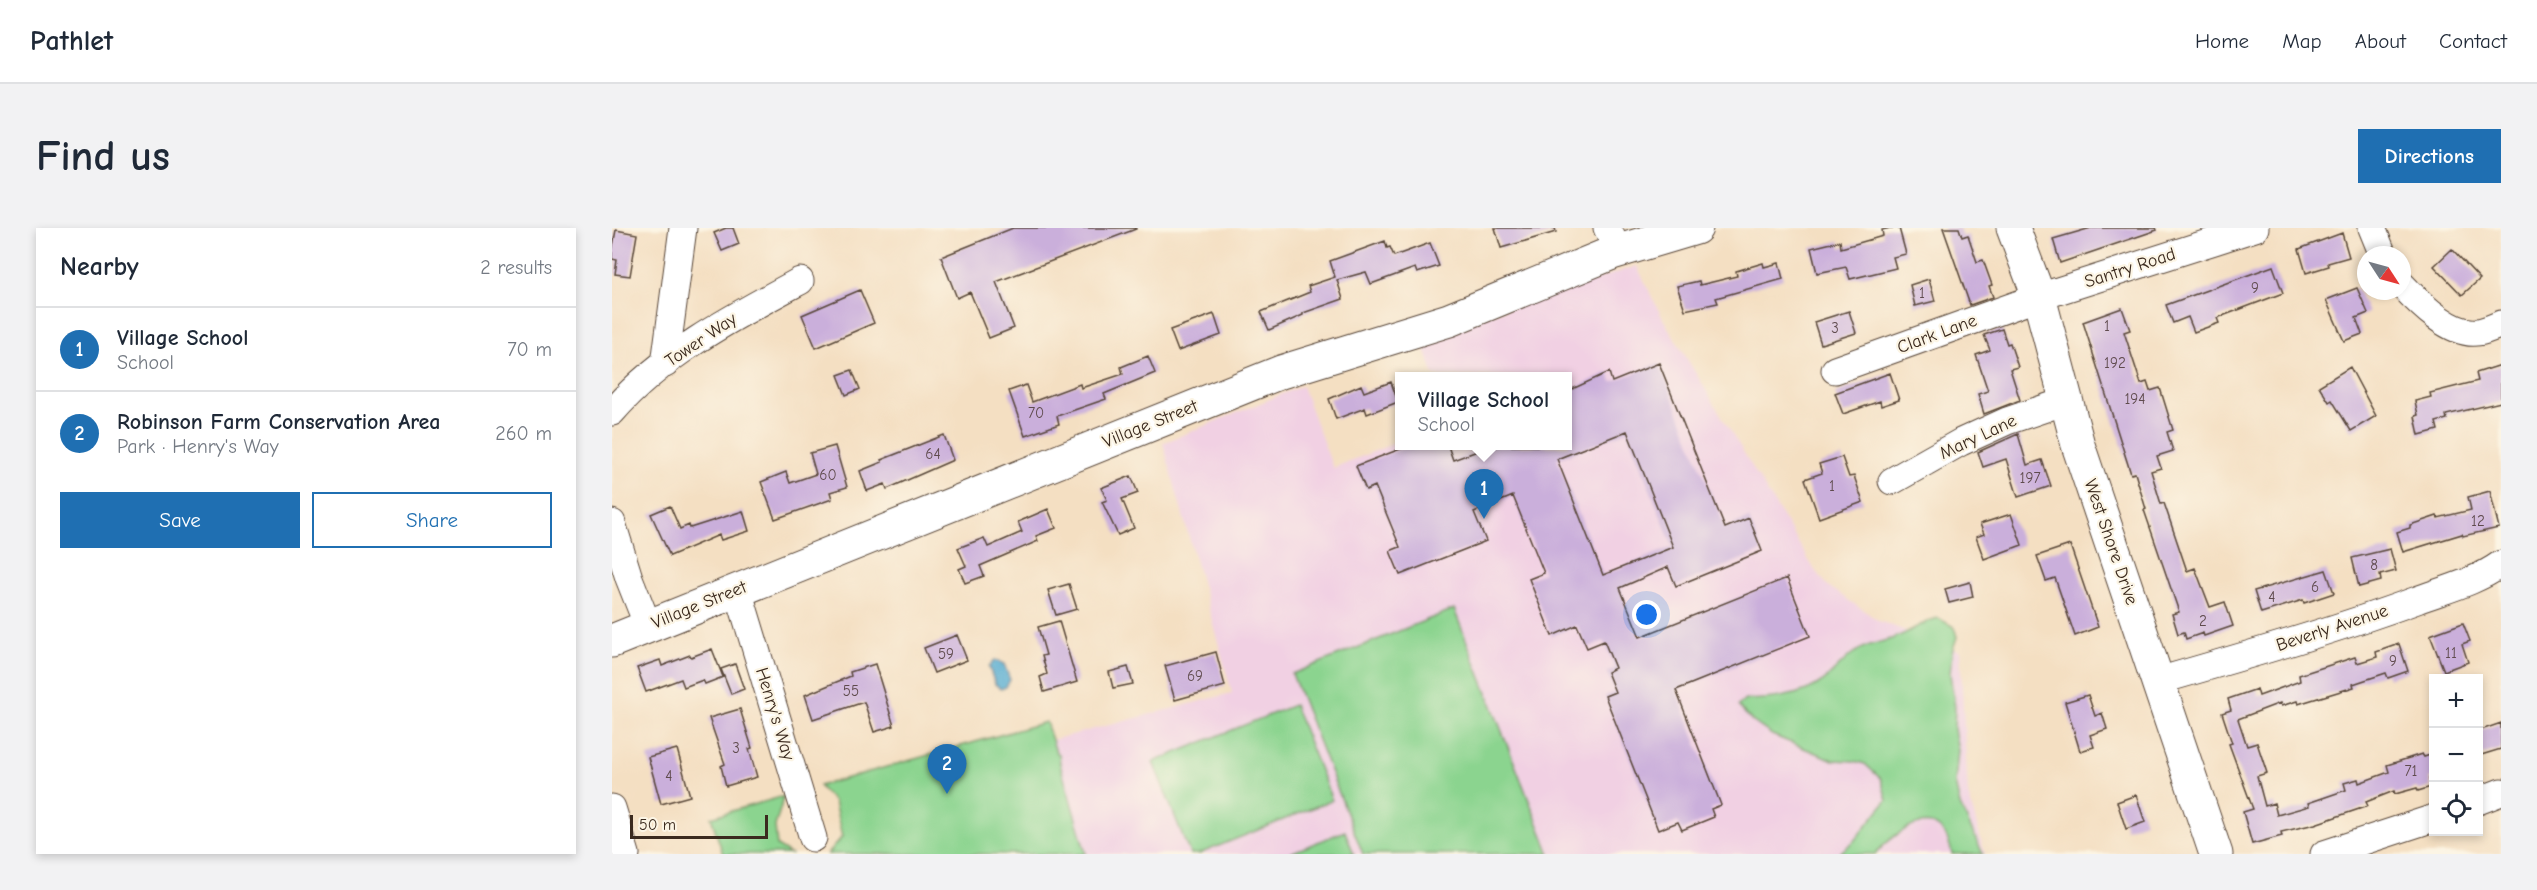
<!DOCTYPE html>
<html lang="en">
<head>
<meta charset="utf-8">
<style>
  :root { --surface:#fff; --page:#f2f2f3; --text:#1f2937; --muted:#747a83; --line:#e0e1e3; --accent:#1f6fb2 }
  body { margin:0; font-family:"Comic Neue",sans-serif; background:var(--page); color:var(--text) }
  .controls { position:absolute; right:18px; bottom:18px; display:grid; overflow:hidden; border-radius:0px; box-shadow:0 3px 9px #0003 }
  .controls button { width:54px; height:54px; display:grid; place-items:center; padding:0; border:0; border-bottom:2px solid var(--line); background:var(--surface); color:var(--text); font:30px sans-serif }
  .compass { position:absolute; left:1745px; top:18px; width:54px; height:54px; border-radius:50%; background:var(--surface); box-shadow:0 3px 9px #0003; rotate:126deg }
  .scale { position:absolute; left:18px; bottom:15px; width:138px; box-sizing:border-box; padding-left:6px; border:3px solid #3b2a1e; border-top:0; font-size:16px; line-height:21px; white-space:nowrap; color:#3b2a1e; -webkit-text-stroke:4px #fcf5e5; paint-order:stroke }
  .you { position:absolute; left:1035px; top:387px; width:21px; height:21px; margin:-15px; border:4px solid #fff; border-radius:50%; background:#1a73e8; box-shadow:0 0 0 9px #1a73e833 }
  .badge { display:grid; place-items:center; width:39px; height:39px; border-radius:50%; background:var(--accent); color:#fff; font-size:20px; font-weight:700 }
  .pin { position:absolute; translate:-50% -50px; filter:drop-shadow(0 2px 3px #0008) }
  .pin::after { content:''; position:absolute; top:32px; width:21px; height:18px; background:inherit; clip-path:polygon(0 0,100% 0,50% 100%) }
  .popup { position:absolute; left:783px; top:144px; width:177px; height:78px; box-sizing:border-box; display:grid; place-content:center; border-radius:0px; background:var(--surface); filter:drop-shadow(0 2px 4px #0005); font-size:20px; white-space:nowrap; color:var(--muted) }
  .popup b { font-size:22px; color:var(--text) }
  .popup::after { content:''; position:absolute; left:50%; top:100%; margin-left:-12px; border:12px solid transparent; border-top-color:var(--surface) }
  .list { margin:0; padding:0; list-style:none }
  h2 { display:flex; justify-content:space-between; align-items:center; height:78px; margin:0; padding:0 24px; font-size:26px }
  h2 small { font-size:20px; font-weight:400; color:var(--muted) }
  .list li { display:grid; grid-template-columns:39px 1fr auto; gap:18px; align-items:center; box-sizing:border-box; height:84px; padding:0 24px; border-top:2px solid var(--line) }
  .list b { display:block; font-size:22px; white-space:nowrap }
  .list p { margin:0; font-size:20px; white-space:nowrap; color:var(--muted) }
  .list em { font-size:20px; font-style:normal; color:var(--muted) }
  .actions { display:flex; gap:12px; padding:18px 24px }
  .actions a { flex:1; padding:14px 0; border:2px solid var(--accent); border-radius:0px; text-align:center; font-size:21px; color:var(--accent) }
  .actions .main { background:var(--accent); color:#fff }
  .icon { flex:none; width:33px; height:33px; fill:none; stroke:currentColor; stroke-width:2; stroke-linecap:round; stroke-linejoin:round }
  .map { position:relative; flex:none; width:1889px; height:626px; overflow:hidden; border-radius:0px }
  header { display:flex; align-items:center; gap:36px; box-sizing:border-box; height:84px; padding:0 30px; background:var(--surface); border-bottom:2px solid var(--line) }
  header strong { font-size:28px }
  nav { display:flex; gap:33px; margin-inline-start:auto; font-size:21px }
  .intro { display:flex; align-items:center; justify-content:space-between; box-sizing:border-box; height:144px; padding:0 36px }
  h1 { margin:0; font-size:42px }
  .button { padding:15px 27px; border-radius:0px; background:var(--accent); color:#fff; font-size:21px; font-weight:700 }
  main { display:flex; gap:36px; padding:0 36px }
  aside { flex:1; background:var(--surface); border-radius:0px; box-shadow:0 3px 9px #0003 }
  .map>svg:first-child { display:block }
  .built { fill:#f1d0e3 }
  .green { fill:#8bd48f; stroke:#637f56; stroke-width:1.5 }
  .water { fill:#54acd1; stroke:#486b78; stroke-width:1.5 }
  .building { fill:#caafdb; fill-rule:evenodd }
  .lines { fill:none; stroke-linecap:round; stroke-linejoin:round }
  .minor-casing { stroke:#574537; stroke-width:29 }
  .major-casing { stroke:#574537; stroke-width:35 }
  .minor { stroke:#fff; stroke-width:27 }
  .major { stroke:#fff; stroke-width:33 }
  .labels { text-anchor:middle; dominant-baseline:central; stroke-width:4.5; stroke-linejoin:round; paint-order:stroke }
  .number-label { font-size:15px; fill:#5f4b4d }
  .street-label { font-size:18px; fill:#3b2a1e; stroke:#fcf5e5 }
</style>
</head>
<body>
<header>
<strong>Pathlet</strong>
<nav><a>Home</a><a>Map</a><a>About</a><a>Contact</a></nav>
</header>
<div class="intro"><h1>Find us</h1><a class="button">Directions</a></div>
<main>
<aside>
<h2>Nearby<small>2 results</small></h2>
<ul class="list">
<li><span class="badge">1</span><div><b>Village School</b><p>School</p></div><em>70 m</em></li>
<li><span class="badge">2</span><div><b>Robinson Farm Conservation Area</b><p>Park · Henry's Way</p></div><em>260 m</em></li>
</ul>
<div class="actions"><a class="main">Save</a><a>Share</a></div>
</aside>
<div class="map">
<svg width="1889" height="626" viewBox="0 0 1889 626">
  <rect width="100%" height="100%" fill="#fcf5e5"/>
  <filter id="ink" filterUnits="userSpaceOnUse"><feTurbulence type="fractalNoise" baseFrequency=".0167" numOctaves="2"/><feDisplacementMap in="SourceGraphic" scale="12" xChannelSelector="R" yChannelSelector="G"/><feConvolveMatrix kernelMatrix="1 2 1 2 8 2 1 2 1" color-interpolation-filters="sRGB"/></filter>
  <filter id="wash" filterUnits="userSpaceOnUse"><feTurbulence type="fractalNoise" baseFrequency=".008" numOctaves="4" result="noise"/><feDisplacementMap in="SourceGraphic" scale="24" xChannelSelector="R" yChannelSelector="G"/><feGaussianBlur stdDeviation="1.35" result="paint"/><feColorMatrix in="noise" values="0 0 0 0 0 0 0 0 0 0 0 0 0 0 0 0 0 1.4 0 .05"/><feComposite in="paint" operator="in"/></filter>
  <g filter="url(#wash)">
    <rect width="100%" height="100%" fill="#f4dfc2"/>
    <!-- built -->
    <path class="built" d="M1025,38L1051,91L1202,341L1216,358L1267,393L1348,423L1356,566L1373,626H474L440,512L620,465L551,215L690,158L721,240L788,213V218H956V148H822L809,109Z"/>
    <!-- green -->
    <path class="green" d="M842,381L938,626H751L680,446Z
      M1326,390L1342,399L1345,409L1340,424L1338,446L1343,479L1342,501L1346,522L1343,555L1348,577L1371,626H1340C1330,573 1287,600 1263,626H1226L1241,614L1275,572L1269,551L1253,536L1242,533L1221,532L1160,507L1140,493L1126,478L1133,472C1155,471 1176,470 1197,461C1215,454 1225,438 1240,426C1253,417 1265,415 1279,411C1296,406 1309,394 1326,390Z
      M682,477L720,572L587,626H578L541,534Z
      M434,494L444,524L447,526L448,536L474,626H215L230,609L222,574L207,558Z
      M172,568L163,598L165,618L178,626H111L99,589Z
      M733,603L742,626H676Z"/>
    <!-- water -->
    <path class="water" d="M383,432L392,436L398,452L394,459L389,461L383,456L377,439Z"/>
    <g id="blocks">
      <!-- building -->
      <path class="building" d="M114,0H121L127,16L110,23L102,5Z
        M401,0H524V1L384,54L402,100L377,110L358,64L345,70L329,29Z
        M883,0H943L944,4L889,20Z
        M1278,0H1287L1294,26L1281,29L1284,40L1238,51L1234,39L1205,45L1199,20L1228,13L1229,20L1271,8L1270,2Z
        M1331,0H1347L1350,9L1356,7L1365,34L1371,32L1380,57L1377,58L1381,69L1358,77Z
        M1479,0H1544L1545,2L1448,35L1441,11Z
        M4,2L25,6L18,48L3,46L5,32L0,31V23Z
        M1730,5L1737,29L1716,35L1717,38L1694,45L1687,21Z
        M773,13L775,20L778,19L782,28L818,15L827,38L805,45L803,40L759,56L754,44L725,52L731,71L691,85V87L657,102L649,84L698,64L696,58L723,49L718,33Z
        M1840,21L1868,51L1850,67L1822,38Z
        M1151,35L1152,39L1167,35L1171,51L1104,70L1106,75L1073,82L1065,58L1087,53L1088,57L1125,48L1124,43Z
        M1661,38L1671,65L1605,90L1607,95L1582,104L1576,89L1561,95L1554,77Z
        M1317,51L1323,73L1303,78L1298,57Z
        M1745,60L1756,85L1744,90L1750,106L1732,113L1714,72Z
        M248,62L262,95L204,120L190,87Z
        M1510,80L1518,102L1512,104L1529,156L1535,154L1538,163L1548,160L1561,202L1555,204L1561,223L1545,228L1549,240L1539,243L1549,276L1552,275L1575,343L1583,340L1598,379L1613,374L1621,398L1592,408L1591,405L1574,411L1572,404L1566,406L1560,386L1567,384L1532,282L1534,281L1523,245L1519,246L1471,94Z
        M1237,83L1244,105L1209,116L1202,94Z
        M602,86L609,107L566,123L558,102Z
        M1390,101L1395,116L1398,115L1406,139L1398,141L1408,172L1372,186L1366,166L1376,163L1364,127L1378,122L1372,107Z
        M536,128L543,145L492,166L494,171L445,188L447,196L413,208L397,163L414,157L420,174L468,156L469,160L511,146L509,139Z
        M1047,135L1113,300L1137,290L1150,323L1064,358L1056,339L1008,360L1028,409L1175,350L1198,408L1064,462L1109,577L1099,581L1102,589L1070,602L1066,594L1046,602L993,468L1003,464L995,444L1003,440L992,413L975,420L965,397L940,408L917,351L932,345L901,268L862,284L874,313L788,347L778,323L788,319L763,258L754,262L744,238L796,218H836L841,232L879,218H956V163L997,144L1000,154ZM1015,203L1061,319L991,347L945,231Z
        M1889,137V174L1834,187L1835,191L1824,194L1826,202L1807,207L1803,188L1806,187L1803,173L1819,169L1818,165L1866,153L1864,145Z
        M1738,139L1764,188L1739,203L1720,172L1717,174L1707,158Z
        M240,142L248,161L234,167L226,147Z
        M1278,145L1287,172L1269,178L1268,173L1231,186L1223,165Z
        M779,154L786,174L755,186L753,180L724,191L717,171L749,157L752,164Z
        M1406,206L1415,237L1430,232L1439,258L1406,269L1394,231L1371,239L1366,224Z
        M332,207L341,232L275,261L273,256L255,263L248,243L270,234L269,232Z
        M223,218L235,259L218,264L220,271L163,291L149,254L174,244L178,255L204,246L198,225Z
        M1230,229L1237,249L1242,248L1251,274L1207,290L1193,251L1210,245L1207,236Z
        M519,248L526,265L510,271L522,300L506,307L490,274L495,272L489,260Z
        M1878,263L1887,300L1851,308L1850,306L1791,324L1785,304L1798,300V297L1825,288L1826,290L1859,282L1856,269Z
        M58,278L68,301L77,297L78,300L131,283L137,303L109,312L107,307L58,328L39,286Z
        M436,281L444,300L424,308L426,313L368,338L372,348L353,355L347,341L354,338L346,320L372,310L376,319L410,304L406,294Z
        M1399,286L1410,317L1372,331L1364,309L1372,306L1368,296Z
        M1458,317L1486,399L1463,408L1443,350L1434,353L1425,328Z
        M1778,321L1784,343L1768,347L1769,353L1747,359L1740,330Z
        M1714,342L1722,365L1692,375L1691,372L1649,385L1642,363Z
        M1358,354L1361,369L1337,375L1333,361Z
        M457,356L465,381L444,387L436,362Z
        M447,393L465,454L432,464L428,449L435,446L430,428L434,427L426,399Z
        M1851,395L1858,413L1850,416L1856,434L1832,443L1818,407Z
        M345,407L355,432L322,445L312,420Z
        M1787,416L1796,443L1776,450L1774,445L1741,456L1742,459L1686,476L1685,473L1669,478L1668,475L1626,491L1635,518L1645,515L1655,545L1645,548L1653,578L1662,575L1665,587L1697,578L1696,575L1734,562L1732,555L1746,551L1747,555L1777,544L1775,537L1810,526L1812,529L1821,526V549L1817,550L1819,559L1806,563L1805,560L1783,566L1782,563L1754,574L1756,578L1703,596L1669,604L1670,608L1640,616L1631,584L1641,581L1617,516L1620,515L1610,485L1619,482L1616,471L1645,461L1647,468L1688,453L1687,447L1743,429L1745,435L1765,429L1764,424Z
        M100,421L111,449L93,456L91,452L72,459L69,451L34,464L25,440L48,432L50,438L78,427L79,429Z
        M604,424L613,458L563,472L553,438Z
        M123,436L132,461L119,466L109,441Z
        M263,436L282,498L262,504L252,474L201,491L193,467L239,448L238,444Z
        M516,439L521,456L501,460L497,444Z
        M1476,467L1483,488L1490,485L1495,501L1478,507L1482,519L1468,523L1453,474Z
        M128,481L140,520L137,521L145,549L114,558L109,538L113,536L97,490Z
        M1889,495V521L1866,528V503Z
        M65,521L78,568L49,576L36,529Z
        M1524,567L1533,594L1514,601L1505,574Z"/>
    </g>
  </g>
  <g filter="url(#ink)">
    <use href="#blocks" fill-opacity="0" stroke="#574537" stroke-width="1.5"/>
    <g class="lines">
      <!-- minor casing -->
      <g class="minor-casing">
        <path id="minor" d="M995,0L1000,10V25
          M1760,0L1771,27
          M1790,57C1807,75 1839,108 1866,104C1873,103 1882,99 1889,96
          M53,136L71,0
          M1223,142L1427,69L1643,0
          M0,184C50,126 121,89 188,53
          M1280,253L1349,214L1395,193L1454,173
          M0,295L17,350L36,398
          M126,362L201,610
          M1546,453C1633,428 1720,403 1805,372C1832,362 1866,353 1889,336
          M1866,573L1889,564
          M0,580L14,626
          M1712,626L1822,590"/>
      </g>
      <!-- major casing -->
      <g class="major-casing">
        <path id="major" d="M1401,0L1427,69L1466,217L1604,626
          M0,413L669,144L837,92L1000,25L1084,0"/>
      </g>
      <!-- minor -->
      <use href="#minor" class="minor"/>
      <!-- major -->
      <use href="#major" class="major"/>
    </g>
  </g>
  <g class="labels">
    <!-- number labels -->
    <g class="number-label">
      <text x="1643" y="60">9</text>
      <text x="1310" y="65">1</text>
      <text x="1495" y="98">1</text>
      <text x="1223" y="100">3</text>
      <text x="1503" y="135">192</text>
      <text x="1523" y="171">194</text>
      <text x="424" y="185">70</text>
      <text x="321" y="226">64</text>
      <text x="216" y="247">60</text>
      <text x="1418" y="250">197</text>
      <text x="1220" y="258">1</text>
      <text x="1866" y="293">12</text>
      <text x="1762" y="337">8</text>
      <text x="1703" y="359">6</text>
      <text x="1660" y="369">4</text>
      <text x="1591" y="393">2</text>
      <text x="1839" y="425">11</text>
      <text x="334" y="426">59</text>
      <text x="1781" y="433">9</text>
      <text x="583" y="448">69</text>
      <text x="239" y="463">55</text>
      <text x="124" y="520">3</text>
      <text x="1799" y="543">71</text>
      <text x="57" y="548">4</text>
    </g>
    <!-- street labels -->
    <g class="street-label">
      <text transform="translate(1518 40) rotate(-18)">Santry Road</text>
      <text transform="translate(1325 106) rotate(-20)">Clark Lane</text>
      <text transform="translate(89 112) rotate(-34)">Tower Way</text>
      <text transform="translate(538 196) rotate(-22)">Village Street</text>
      <text transform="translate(1366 209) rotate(-25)">Mary Lane</text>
      <text transform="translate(1499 314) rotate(71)">West Shore Drive</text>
      <text transform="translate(87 377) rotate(-22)">Village Street</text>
      <text transform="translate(1720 400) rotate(-18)">Beverly Avenue</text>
      <text transform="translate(163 486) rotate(73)">Henry's Way</text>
    </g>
  </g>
</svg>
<div class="controls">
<button>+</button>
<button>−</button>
<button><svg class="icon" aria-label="locate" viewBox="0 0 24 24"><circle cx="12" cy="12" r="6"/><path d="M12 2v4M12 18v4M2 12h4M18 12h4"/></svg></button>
</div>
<svg class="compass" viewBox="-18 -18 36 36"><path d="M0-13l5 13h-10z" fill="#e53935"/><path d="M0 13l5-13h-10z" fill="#747a83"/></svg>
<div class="scale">50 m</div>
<div class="you"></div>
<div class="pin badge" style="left:872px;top:291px">1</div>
<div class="popup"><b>Village School</b>School</div>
<div class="pin badge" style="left:335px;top:566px">2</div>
</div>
</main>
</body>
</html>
